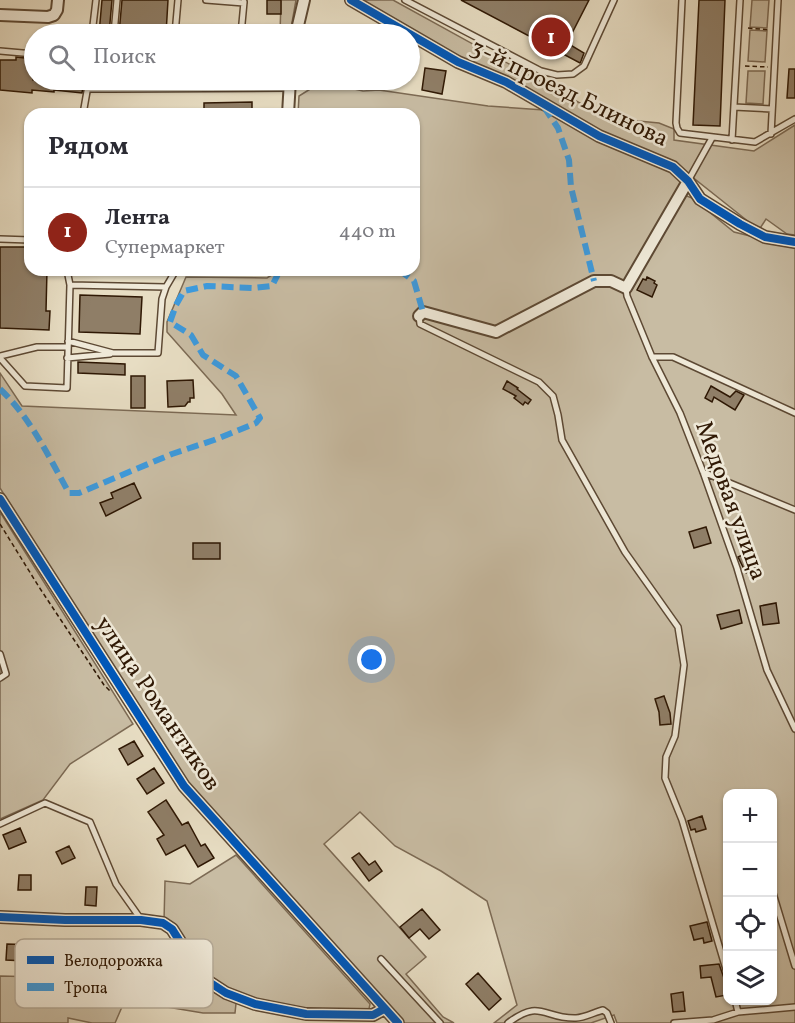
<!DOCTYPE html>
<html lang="ru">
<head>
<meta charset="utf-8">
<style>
  :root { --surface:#fff; --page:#f7f7f7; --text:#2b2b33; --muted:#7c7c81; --line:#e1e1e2; --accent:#8f2418 }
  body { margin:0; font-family:Vollkorn,serif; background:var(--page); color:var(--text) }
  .controls { position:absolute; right:18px; bottom:18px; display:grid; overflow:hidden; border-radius:12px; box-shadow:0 2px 4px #0004 }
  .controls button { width:54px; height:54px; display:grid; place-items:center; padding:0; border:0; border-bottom:2px solid var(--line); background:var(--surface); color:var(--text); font:30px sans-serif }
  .you { position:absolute; left:372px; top:660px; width:21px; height:21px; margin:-15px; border:4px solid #fff; border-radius:50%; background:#1a73e8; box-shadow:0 0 0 9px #1a73e833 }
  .badge { display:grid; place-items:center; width:39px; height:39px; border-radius:50%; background:var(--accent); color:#fff; font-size:20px; font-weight:700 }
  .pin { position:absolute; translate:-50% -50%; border:3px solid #fff; box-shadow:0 2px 6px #0006 }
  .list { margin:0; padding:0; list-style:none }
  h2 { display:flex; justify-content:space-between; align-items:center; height:78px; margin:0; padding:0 24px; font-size:26px }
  h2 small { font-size:20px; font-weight:400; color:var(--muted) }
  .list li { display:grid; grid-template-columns:39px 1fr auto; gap:18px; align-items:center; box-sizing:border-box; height:90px; padding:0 24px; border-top:2px solid var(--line) }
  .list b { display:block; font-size:22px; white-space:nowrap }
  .list p { margin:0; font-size:20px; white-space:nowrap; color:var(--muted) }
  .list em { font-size:20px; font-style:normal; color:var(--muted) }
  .icon { flex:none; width:33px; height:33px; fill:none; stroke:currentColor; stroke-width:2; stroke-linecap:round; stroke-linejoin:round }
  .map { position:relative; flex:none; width:795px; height:1023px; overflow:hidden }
  .search { position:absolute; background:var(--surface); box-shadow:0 2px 4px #0004; left:24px; top:24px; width:396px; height:66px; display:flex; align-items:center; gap:15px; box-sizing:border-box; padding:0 21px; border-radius:33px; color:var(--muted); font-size:22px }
  .panel { position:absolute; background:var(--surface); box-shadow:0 2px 4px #0004; left:24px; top:108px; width:396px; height:168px; border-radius:18px }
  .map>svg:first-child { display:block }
  .green { fill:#c8bca3; stroke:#7c6a54; stroke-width:1.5; fill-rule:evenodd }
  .building { fill:#8f7e67; stroke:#2f1804; stroke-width:1.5 }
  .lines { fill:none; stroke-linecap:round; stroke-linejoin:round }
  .lane-casing { stroke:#5d4934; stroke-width:8 }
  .street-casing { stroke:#5d4934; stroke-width:14 }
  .path { stroke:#2f1804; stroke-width:1.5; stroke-dasharray:4.5 3; stroke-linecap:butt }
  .lane { stroke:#efe9d8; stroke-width:5 }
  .street { stroke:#efe9d8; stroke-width:10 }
  .quiet { stroke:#3d9add; stroke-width:6; stroke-dasharray:12 6; stroke-linecap:butt }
  .cycleway-casing { stroke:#efe9d8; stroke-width:11 }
  .cycleway { stroke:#0057b8; stroke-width:8 }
  .labels { text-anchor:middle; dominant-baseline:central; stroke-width:5; stroke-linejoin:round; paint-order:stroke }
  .street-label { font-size:24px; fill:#2f1804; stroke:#efe9d8 }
  .key { fill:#efe9d8; stroke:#b5aa98; stroke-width:1.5 }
  .key-label { font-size:16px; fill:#2f1804 }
</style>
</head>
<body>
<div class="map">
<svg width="795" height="1023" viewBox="0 0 795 1023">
  <rect width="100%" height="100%" fill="#e7ddc3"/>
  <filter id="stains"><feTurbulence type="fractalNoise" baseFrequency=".00333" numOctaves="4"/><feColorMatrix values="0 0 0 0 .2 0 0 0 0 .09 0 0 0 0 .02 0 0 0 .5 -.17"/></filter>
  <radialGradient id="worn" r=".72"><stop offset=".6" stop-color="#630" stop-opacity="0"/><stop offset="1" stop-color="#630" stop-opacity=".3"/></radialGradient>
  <!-- green -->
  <path class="green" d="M281,0H296L290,34H280Z
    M359,0H393L607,118L659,123L674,129V140L754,151L795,125V235L787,234L766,219L759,230L672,161L630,147L460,60Z
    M752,0H769L767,28L750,27Z
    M750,30L767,31L765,62L748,61Z
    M748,71H765L763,104L746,103Z
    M315,86H341L363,91L379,90L488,106L544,110L671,171L680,181L684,195L692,198L734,232L795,247V1023H617L614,1015L591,1023H494L517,1005L487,901L441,871L395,846L360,812L324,844L426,957L406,974L443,1017L454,1023H402L187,784L0,488V373L22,406L236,415L222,394L167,332V322L186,277L267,278L278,271L293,270H414V114H298L299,96ZM728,794H772V1000H728Z
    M0,512L133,724L70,764L43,800L0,819Z
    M236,855L370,1004L369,1009L365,1012L305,1011L237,994L235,1013H203L125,1000L115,1023H92L68,1018V1023H0V976L199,981L164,921L165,881L190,884Z"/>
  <!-- building -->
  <path class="building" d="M102,0H112L109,34H99Z
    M122,0H168L166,34H119Z
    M267,0H281V14H267Z
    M461,0H589L567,43L584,53L581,61L580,63Z
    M699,0H725L720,126L693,125Z
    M16,57L34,59L33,80H84L82,93L54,90V92L32,90V93L0,90V60H16Z
    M425,68L446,71L442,94L422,90Z
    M789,69H795V98H787Z
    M252,102V114H204V103Z
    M0,247H30V270H47L46,311H50L49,330L0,328Z
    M647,277L655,281L654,283L657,285L652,297L637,290L643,279L646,280Z
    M80,295L142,297L140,334L79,332Z
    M78,362L125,364V375L78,373Z
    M131,376H145V408H131Z
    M193,380L194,398H190V402H188L185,406L168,407L167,381Z
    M507,381L518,388L517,389L531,400L528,404L525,402L523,405L514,398L516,396L503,389Z
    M711,386L730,397L736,391L744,395L735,410L714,397L712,402L705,398Z
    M134,483L141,498L106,516L100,503L113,498L111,493Z
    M706,527L711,543L694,548L689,532Z
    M193,543H220V559H193Z
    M750,551L758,566L746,573L738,557Z
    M776,603L779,623L763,625L760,606Z
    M739,610L742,623L721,629L717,615Z
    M664,696L670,713L671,724L660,725L659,712L655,699Z
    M134,741L143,756L128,765L119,749Z
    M154,768L164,783L147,794L137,779Z
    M166,800L182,825L188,822L201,846L205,844L214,858L198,867L185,845L166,855L157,839L164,835L148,812Z
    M702,816L706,829L696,832L695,829L691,830L688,821Z
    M20,828L26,842L9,849L3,835Z
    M69,846L75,858L62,864L56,852Z
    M359,853L369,865L375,861L382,871L369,881L352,858Z
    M19,875H31V890H18Z
    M86,887H97L96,906L85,905Z
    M422,909L440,930L429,939L420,929L409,938L400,927Z
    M707,922L712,941L704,943L703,938L694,940L690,926Z
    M40,940L87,944L86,946L111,949L108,967L93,966L94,960L25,956V961L6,960L7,944L39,945Z
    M719,964L724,978L728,981V984H724L727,995L716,997L711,977L701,978L700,966Z
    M478,973L501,999L489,1010L466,984Z
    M683,992L685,1011L673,1012L671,994Z"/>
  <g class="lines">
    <!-- lane casing -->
    <g class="lane-casing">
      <path id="lane" d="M206,0L244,3
        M405,0L541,71L557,75L573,74L584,66L614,0
        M682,0L676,123L677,128L680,133L755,142L795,119
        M92,34L96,0
        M114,34L117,0
        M175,34L178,0
        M241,34L244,2
        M0,51L34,54
        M88,89H110L111,80
        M110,89L289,88
        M734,107L772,109
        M83,114L89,80
        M771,134L778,0
        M732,140L740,0
        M688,181L712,138
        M0,239L30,240
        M70,285L166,287L176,270
        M626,289L627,296L652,357L680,413L703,472L737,568L767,670L795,729
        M419,316L420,324L539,382L553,396L558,415L562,440L625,552L678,627L684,665L675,736L666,757L665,778L682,820L728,976
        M68,341L113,353H158L162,299L166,287
        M0,356L37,347H68
        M652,357H673L795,413
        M0,358L25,386L67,388L70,285L67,270
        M67,358L110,354
        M703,472L795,510
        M0,654L6,674L0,678
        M0,824L45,803L90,822L116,884L140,918
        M772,890L795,966
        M381,959L440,1023
        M735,1000L738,1012
        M508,1023C541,998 543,1019 576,1018C584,1018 595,1012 603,1010L607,1013L611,1023
        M674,1023L713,1020L738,1012L795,1007"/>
    </g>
    <!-- street casing -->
    <g class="street-casing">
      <path id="street" d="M351,0L458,62L506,82L599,136L673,167L688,181L700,199L740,224L765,237L795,242
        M0,15L48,17L54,15L57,10L58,0
        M296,34L304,0
        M288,114L290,80
        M419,316L423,312L496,332L594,281H611L626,288L688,181
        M0,499L184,786L398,1023
        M0,917L65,920H141L163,923L172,929L203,978L226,993L255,1004L306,1014L373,1015L384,1009"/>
    </g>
    <!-- path -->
    <path class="path" d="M748,28L770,30
      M745,66L768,67
      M0,524L39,587L104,685L110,691"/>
    <!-- lane -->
    <use href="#lane" class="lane"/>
    <!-- street -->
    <use href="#street" class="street"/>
    <!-- quiet -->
    <path class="quiet" d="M544,107L558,128L569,160L571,187L594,281
      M399,270L414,281L423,312
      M0,389C30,417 49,457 69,493H79L172,454L214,440L256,423L260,418L236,376L203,355L191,335L170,322L176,305L184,291L207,286L254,288L272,286L280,270"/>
    <!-- cycleway casing -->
    <g class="cycleway-casing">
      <path id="cycleway" d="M351,0L458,62L506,82L599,136L673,167L688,181L700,199L740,224L765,237L795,242
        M0,499L184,786L398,1023
        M0,917L65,920H141L163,923L172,929L203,978L226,993L255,1004L306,1014L373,1015L384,1009"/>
    </g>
    <!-- cycleway -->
    <use href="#cycleway" class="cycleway"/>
  </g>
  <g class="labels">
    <!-- street labels -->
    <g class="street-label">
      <text transform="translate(569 94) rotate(26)">3-й проезд Блинова</text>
      <text transform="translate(730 501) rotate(70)">Медовая улица</text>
      <text transform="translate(157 704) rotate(56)">улица Романтиков</text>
    </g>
  </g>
  <!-- legend -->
  <rect x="15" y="939" width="198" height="69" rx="9" class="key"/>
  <rect x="27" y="956" width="27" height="8" fill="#0057b8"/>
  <rect x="27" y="983" width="27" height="8" fill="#3d9add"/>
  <g class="key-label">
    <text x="64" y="966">Велодорожка</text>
    <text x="64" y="993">Тропа</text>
  </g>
  <rect width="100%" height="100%" filter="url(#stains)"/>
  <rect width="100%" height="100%" fill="url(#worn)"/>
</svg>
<div class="controls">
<button>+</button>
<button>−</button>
<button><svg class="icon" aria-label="locate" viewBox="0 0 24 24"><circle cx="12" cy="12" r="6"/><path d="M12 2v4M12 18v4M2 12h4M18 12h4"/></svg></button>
<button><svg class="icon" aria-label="layers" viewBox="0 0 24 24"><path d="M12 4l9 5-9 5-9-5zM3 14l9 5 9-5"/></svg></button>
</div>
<div class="you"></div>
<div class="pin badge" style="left:551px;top:37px">1</div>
<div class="search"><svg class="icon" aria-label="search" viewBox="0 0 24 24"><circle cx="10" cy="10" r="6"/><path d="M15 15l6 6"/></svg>Поиск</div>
<section class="panel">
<h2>Рядом<small></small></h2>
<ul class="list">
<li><span class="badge">1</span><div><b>Лента</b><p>Супермаркет</p></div><em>440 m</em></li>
</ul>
</section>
</div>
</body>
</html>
